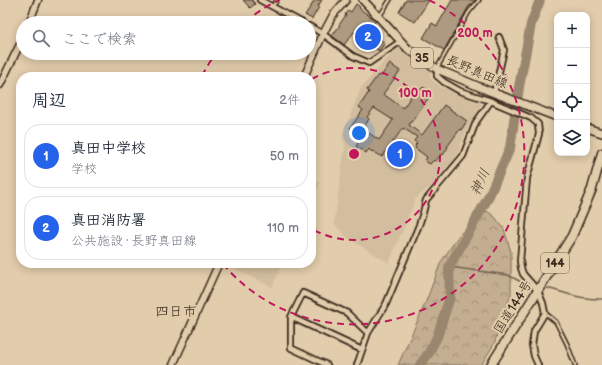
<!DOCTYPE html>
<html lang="ja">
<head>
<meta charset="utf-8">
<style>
  :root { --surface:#fff; --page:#f2f2f3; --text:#1f2937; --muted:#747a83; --line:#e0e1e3; --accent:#2563eb }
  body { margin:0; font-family:"Balsamiq Sans","Klee One",sans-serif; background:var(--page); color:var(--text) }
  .controls { position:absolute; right:12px; top:12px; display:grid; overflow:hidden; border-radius:8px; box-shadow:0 2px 10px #0003 }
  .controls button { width:36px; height:36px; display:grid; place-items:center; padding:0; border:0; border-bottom:1px solid var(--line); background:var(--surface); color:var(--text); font:20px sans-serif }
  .you { position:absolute; left:359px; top:133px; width:14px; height:14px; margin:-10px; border:3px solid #fff; border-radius:50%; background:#1a73e8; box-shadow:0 0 0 6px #1a73e833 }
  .badge { display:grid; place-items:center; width:26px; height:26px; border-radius:50%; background:var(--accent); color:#fff; font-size:13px; font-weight:700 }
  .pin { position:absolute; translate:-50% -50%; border:2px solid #fff; box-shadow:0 1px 4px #0006 }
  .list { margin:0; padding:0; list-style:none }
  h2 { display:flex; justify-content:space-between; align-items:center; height:52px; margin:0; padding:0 16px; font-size:17px }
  h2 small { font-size:13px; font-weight:400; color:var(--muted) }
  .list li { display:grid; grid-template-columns:26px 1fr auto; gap:12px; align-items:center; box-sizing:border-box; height:64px; margin:0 8px 8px; padding:0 8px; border:1px solid var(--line); border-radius:16px }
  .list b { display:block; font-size:15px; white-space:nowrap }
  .list p { margin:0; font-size:13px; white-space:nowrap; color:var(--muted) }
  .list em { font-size:13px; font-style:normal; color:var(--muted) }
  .icon { flex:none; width:22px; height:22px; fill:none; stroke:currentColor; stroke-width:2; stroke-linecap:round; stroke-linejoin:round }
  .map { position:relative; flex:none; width:602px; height:365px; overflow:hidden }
  .search { position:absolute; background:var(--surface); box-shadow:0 2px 10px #0003; left:16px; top:16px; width:300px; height:44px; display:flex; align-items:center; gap:10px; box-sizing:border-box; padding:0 14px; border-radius:22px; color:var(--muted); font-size:15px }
  .panel { position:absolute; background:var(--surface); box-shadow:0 2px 10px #0003; left:16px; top:72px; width:300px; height:196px; border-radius:16px }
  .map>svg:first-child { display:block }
  .built { fill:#d2bd9e }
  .forest { fill:url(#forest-crowns); stroke:#7f6c58 }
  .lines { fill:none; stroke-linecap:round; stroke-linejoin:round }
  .stream { stroke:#73614e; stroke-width:1.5 }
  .river { stroke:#99866e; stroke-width:10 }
  .building { fill:#ae9a80; stroke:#3b2a1e; fill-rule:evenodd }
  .lane-casing { stroke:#3b2a1e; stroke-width:5.5 }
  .street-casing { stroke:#3b2a1e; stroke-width:8 }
  .secondary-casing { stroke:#3b2a1e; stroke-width:9 }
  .primary-casing { stroke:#3b2a1e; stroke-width:10 }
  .highway-casing { stroke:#3b2a1e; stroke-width:11 }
  .lane { stroke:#e1ccab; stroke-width:2.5 }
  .street { stroke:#e1ccab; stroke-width:4.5 }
  .secondary { stroke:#e1ccab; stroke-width:6 }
  .primary { stroke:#e1ccab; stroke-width:7 }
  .highway { stroke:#e1ccab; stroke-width:8 }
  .ring { fill:none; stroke:#c2185b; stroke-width:2; stroke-dasharray:7 5 }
  .labels { text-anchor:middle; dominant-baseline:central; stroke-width:4; stroke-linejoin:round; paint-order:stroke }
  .shield { fill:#e1ccab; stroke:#6d5b48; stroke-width:1 }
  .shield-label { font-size:12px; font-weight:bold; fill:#3b2a1e }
  .street-label { font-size:13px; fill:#3b2a1e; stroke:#e1ccab }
  .water-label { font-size:14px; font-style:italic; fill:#4e3c2e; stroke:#e1ccab }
  .neighbourhood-label { font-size:14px; fill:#3b2a1e; stroke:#e1ccab }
  .centre { fill:#c2185b; stroke:#e1ccab; stroke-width:2 }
  .ring-label { font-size:12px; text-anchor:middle; font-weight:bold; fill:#c2185b; stroke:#e1ccab; stroke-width:4; stroke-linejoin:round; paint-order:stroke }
</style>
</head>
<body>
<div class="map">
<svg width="602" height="365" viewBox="0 0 602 365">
  <defs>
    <pattern id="forest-crowns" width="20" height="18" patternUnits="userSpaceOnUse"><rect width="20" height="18" fill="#c3ae91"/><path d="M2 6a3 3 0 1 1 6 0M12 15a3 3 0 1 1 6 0" fill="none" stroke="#a08e76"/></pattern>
  </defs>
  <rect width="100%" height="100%" fill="#e1ccab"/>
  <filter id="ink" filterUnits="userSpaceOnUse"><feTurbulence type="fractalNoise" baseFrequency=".025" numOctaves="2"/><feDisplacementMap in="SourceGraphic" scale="8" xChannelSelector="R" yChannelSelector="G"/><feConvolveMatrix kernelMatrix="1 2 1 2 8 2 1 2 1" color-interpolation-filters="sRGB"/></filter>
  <g filter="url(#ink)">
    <!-- built -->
    <path class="built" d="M399,45L431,69L430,78L441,87L482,104L466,131L454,162L430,187L416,198L389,263L348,238L334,224L345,146L342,136L361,88Z
      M311,179L320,183L311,203Z
      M223,263H283L272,287Z"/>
    <!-- forest -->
    <path class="forest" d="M487,211L495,217L504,229L511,252V294L494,344L481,365H398L425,304L441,262L459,235L480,215Z"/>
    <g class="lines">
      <!-- stream -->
      <path class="stream" d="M449,267L486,272L508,275L523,283
        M547,288C565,293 583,300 602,299"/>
      <!-- river -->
      <path class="river" d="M420,365L428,354L437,337L450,297L449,267L488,198L510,148L519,87L531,24L540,0"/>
    </g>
    <!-- building -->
    <path class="building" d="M243,0H252L255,4L250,8Z
      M315,0H322L318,6L319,7L312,19L305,15Z
      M406,0H429L415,22L399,12Z
      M452,0H475L470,6H469L444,50L423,38L432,23L437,26Z
      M356,4L360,7L359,8L376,21L368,30L385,43L379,51L354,32L344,45L332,36L340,25H339L346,15H345L348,10L351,12Z
      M390,64L400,71L383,94L403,108L417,88L420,90L423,87L432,93L409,125L422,135L444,105L467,121L461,130L460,129L447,147H448L443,155L441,154L436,161L434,160L430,164L425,161L427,157L415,148L416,146L415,145L417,143L414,141L417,137L403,128L382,157L373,151L372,152L369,149L366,153L356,146L361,138L355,133L356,132L350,128L363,110L359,107L369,92L367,90L378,75L381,76ZM374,108L393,120L379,140L363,129L369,119L367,117Z"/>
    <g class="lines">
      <!-- lane casing -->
      <g class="lane-casing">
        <path id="lane" d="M272,7L277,0
          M379,17L390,0
          M437,68L469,12L479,0
          M545,313L556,322L567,344L575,365"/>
      </g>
      <!-- street casing -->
      <g class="street-casing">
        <path id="street" d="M260,0L303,23
          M309,26L323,34L353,56L369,63L401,41
          M437,69V76L444,82L460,91L491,101L531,118L538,124L539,134L527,178L520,261L521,268L523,274L538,291L543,303L545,313L534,331L532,345L534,356L538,365
          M495,89L504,50L499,37
          M291,317L362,350
          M327,365L291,348V317L303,293L347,313L368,333
          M357,365L368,333L386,304L419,225L423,213L426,200L463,156L476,122L491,101"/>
      </g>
      <!-- secondary casing -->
      <g class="secondary-casing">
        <path id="secondary" d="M29,23L38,0
          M304,77L323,34L333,15L346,0
          M0,85L23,38
          M173,365L219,263"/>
      </g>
      <!-- primary casing -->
      <g class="primary-casing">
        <path id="primary" d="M363,0L408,49L437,69L489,91L557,117
          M587,128L602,133"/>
      </g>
      <!-- highway casing -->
      <g class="highway-casing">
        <path id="highway" d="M491,365L572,236L592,189L602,153"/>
      </g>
      <!-- lane -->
      <use href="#lane" class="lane"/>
      <!-- street -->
      <use href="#street" class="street"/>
      <!-- secondary -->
      <use href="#secondary" class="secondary"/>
      <!-- primary -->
      <use href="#primary" class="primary"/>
      <!-- highway -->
      <use href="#highway" class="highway"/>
    </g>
  </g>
  <!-- distance rings -->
  <g class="ring">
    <path d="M312 79A86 86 0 1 1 312 229"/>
    <path d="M202 76A171 171 0 0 1 216 53M245 22A171 171 0 0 1 279 0M429 0A171 171 0 1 1 223 264"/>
  </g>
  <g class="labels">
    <!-- shield labels -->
    <g class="shield">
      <rect x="411" y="48" width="22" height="20" rx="3"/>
      <rect x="541" y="253" width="28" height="20" rx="3"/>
    </g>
    <g class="shield-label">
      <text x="422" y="58">35</text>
      <text x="555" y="263">144</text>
    </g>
    <!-- street labels -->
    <g class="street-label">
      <text transform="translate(477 72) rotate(23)">長野真田線</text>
      <text transform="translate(513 307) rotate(-58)">国道144号</text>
    </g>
    <!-- water labels -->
    <g class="water-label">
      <text transform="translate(480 182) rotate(-65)">神川</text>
    </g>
    <!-- neighbourhood labels -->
    <g class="neighbourhood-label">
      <text x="176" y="311">四日市</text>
    </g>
  </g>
  <circle cx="354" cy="154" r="6" class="centre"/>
  <g class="ring-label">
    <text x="475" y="37">200 m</text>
    <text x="415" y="97">100 m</text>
  </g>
</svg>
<div class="controls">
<button>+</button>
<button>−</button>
<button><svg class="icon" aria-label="locate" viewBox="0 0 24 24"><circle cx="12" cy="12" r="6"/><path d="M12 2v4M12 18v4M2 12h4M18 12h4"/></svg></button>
<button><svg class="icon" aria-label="layers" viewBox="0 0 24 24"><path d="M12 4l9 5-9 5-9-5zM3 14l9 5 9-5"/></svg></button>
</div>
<div class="you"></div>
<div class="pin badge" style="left:400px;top:154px">1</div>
<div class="pin badge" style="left:368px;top:37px">2</div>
<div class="search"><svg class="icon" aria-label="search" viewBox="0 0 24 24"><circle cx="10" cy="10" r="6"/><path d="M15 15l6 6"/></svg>ここで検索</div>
<section class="panel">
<h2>周辺<small>2件</small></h2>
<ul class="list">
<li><span class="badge">1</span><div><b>真田中学校</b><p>学校</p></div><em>50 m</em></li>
<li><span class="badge">2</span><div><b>真田消防署</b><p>公共施設 · 長野真田線</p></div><em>110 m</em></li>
</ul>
</section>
</div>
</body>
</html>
